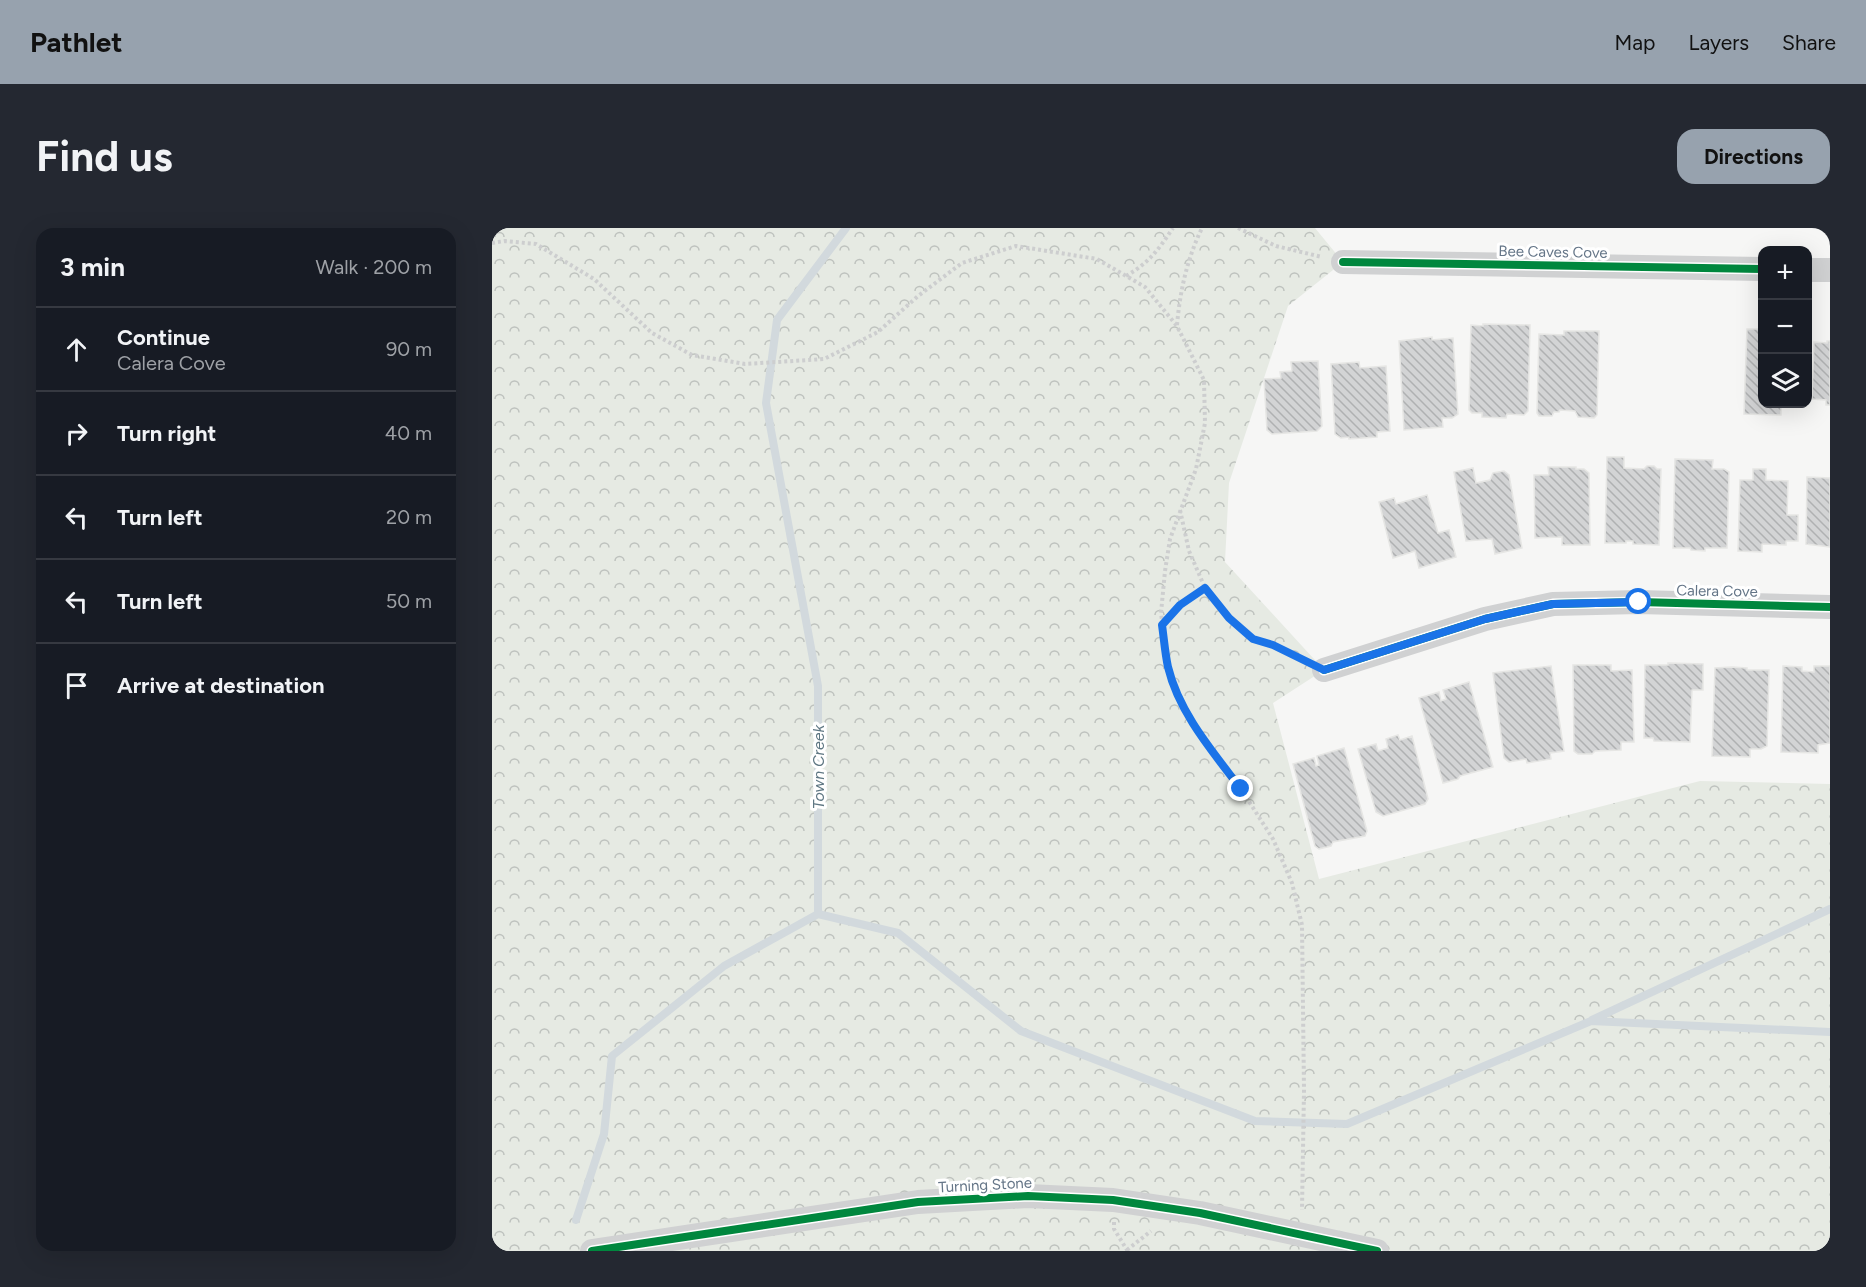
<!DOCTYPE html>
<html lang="en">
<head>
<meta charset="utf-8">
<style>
  :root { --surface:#171b24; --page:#242831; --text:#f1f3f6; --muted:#9ea1a6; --line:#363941; --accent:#97a2ae }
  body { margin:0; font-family:Figtree,sans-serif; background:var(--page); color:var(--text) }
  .controls { position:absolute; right:18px; top:18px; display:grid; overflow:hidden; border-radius:12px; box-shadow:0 6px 24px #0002 }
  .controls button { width:54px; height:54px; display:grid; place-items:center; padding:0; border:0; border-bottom:2px solid var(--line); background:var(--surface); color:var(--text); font:30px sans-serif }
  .stop { position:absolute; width:18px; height:18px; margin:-14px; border:4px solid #1a73e8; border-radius:50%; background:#fff }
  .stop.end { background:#1a73e8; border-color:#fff; box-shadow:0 2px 6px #0008 }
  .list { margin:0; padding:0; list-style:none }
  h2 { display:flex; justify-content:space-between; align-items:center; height:78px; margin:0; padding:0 24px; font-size:26px }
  h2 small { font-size:20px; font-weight:400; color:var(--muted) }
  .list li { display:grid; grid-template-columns:39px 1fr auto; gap:18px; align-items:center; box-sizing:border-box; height:84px; padding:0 24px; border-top:2px solid var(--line) }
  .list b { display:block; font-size:22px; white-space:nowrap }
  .list p { margin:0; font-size:20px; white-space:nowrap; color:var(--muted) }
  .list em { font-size:20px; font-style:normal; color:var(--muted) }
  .icon { flex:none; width:33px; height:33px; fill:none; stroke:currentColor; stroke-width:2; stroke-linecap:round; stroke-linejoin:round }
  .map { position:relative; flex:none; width:1338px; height:1023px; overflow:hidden; border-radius:18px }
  header { display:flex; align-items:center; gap:36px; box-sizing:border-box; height:84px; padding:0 30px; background:var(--accent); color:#111 }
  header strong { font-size:28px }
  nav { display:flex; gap:33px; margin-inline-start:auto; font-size:21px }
  .intro { display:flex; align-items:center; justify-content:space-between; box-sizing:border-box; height:144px; padding:0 36px }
  h1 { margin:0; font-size:42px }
  .button { padding:15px 27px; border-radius:18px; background:var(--accent); color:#111; font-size:21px; font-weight:700 }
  main { display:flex; gap:36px; padding:0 36px }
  aside { flex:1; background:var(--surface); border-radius:18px; box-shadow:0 6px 24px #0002 }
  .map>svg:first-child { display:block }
  .park { fill:url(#park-crowns) }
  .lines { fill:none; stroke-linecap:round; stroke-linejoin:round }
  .stream { stroke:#d2d9dd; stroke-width:8 }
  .building { fill:url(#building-back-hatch); stroke:#e6e6e4; stroke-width:1.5 }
  .path { stroke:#cdcecf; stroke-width:4; stroke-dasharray:3 3; stroke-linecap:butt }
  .street { stroke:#d0d1d2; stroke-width:24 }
  .cycleway-casing { stroke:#fff; stroke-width:11 }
  .cycleway { stroke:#00873e; stroke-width:8 }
  .route { stroke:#1a73e8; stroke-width:8 }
  .labels { text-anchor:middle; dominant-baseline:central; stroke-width:6; stroke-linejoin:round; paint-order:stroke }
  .street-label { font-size:15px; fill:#647587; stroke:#fff }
  .water-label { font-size:16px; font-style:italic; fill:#5f7783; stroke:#fff }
</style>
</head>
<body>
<header>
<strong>Pathlet</strong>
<nav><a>Map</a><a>Layers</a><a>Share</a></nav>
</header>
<div class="intro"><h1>Find us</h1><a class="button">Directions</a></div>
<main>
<aside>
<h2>3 min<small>Walk · 200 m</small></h2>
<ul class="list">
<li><svg class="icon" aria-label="ahead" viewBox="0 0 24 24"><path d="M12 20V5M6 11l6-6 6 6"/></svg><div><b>Continue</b><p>Calera Cove</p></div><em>90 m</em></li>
<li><svg class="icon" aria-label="right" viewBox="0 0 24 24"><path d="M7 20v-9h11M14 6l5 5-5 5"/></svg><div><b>Turn right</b></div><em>40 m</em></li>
<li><svg class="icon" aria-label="left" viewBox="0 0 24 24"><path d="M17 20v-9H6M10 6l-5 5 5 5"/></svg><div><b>Turn left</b></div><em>20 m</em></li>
<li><svg class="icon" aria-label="left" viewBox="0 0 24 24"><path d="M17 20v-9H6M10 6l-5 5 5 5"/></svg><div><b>Turn left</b></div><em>50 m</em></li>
<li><svg class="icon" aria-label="arrive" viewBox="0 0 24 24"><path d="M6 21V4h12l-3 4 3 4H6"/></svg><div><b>Arrive at destination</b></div></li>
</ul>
</aside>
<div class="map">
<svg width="1338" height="1023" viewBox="0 0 1338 1023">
  <defs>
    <pattern id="park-crowns" width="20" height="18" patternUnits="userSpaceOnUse" patternTransform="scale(1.5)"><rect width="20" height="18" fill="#e6eae3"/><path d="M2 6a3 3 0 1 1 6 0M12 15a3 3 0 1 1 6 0" fill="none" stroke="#bec2be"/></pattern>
    <pattern id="building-back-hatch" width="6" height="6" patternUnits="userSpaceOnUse" patternTransform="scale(1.5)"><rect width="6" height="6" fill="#d3d4d5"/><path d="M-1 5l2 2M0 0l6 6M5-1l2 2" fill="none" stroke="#afb1b2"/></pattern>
  </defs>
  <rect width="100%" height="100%" fill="#f6f6f5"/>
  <!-- park -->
  <path class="park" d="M0,0H823L851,34L796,78L737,255L733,334L832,442L781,475L827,651L1208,553L1338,556V1023H0Z"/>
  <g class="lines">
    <!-- stream -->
    <path class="stream" d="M326,686L406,705L529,803L763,893L855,896L1099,793L1338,804
      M1100,792L1338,681
      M84,992L112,906L120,828L232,738L326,686V458L274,175L285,92L354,0"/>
  </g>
  <!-- building -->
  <path class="building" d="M991,96L1038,97L1036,183L1032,187L1015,186L1014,190L990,189V185H980L977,182L979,97L991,98Z
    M1255,101H1270V176H1306L1300,179H1289V187L1252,186Z
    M1072,103H1107L1105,187L1102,190L1086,189L1083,183L1068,182L1067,184H1062L1060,188H1047L1045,185L1047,106L1072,107Z
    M940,109V112L961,110L966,186L960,190H950L951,199L912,202L907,113Z
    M1335,113H1338V177H1334V172L1320,171L1322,114L1335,115Z
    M826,133L830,198L825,203L780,206L775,202L772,151L789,150L788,144L800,143L799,134Z
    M867,134L868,140L894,138L898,203L885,204V209L857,211V209L849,210L843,206L839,136Z
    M1115,229H1132V240L1152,241L1155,238H1162L1165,241H1169L1167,317L1141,316V313H1134V315H1113Z
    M1183,231L1221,232L1220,241H1232L1237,244L1235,320H1213V323L1199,322L1198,320H1181Z
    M1056,239H1084V241H1092L1097,245L1098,317H1070V309L1043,310L1042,247H1057Z
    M981,240L984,255L998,252L1001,245L1012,243L1017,247L1030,320L1003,326L1000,311L974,313L962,244Z
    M1261,241H1274V252L1296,253L1295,287H1306V313H1294V317L1270,316V324L1246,323L1248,252H1261Z
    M1315,249L1338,250V319L1314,316Z
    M935,267L946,305L957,302L964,329L927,340L923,323L901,330L887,274L902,270L904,276Z
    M1176,435L1211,436V462H1200L1198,514L1162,513L1161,510H1152L1153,437H1176Z
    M1081,437H1119V443L1140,442L1142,514H1129V522L1103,523L1100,526H1086L1082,523Z
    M1059,438L1072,523L1058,525L1059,531L1035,535L1034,531L1017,534L1012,530L1001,445Z
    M1291,438L1310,439V443L1322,444V438H1338V515L1326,517V525L1289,524Z
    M1240,439L1255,440V442H1277L1275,518L1269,521H1258V529L1220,528L1223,440Z
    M977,454L1001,539L968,548L966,551L951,555L927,470L947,464L949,473L954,471L951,462Z
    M906,507L908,512L920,508L936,571L933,576L891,588L884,584L866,521L884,516L886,523L896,520L894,511Z
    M852,520L875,603L873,608L841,614L839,618L827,621L823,618L801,536L822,530L824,538L827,537L825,528Z"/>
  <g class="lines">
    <!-- path -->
    <path class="path" d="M746,0L784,18L830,29
      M0,15L13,13L44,16L102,51L160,105L200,127L253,136L332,131L386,104L426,68L470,35L524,18L605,31L653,59L685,98L712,152L713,195L704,241L678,311L673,343L669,385L676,439L686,465L709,508L749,561L781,611L800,655L810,697L812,862L810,982
      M634,48C658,34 666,22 681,0
      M685,97C688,63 695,31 710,0
      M688,282L697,323L713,360L737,390L761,411L781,417L813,432
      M671,397L688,377L713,360
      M622,994V1001L635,1022
      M635,1022L659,1003"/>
    <!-- street -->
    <path class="street" d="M851,34L1270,41
      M1316,42H1338
      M832,442L993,391L1061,376L1147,374L1338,379
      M100,1023L426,974L536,968L621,972L708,985L885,1023"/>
    <!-- cycleway casing -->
    <g class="cycleway-casing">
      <path id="cycleway" d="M851,34L1270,41
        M832,442L993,391L1061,376L1147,374L1338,379
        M100,1023L426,974L536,968L621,972L708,985L885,1023"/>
    </g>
    <!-- cycleway -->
    <use href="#cycleway" class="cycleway"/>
  </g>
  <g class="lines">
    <!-- route -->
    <path class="route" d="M749,561C721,524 687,485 676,439C673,425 672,411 670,397L688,377L713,360L737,390L761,411L781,417L832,442L993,391L1061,376L1147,374"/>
  </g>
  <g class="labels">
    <!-- street labels -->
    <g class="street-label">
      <text transform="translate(1061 24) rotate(1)">Bee Caves Cove</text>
      <text transform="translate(1225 363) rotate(1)">Calera Cove</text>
      <text transform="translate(493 957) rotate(-3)">Turning Stone</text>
    </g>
    <!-- water labels -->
    <g class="water-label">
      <text transform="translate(326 539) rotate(-90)">Town Creek</text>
    </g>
  </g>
</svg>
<div class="controls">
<button>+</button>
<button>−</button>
<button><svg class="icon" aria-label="layers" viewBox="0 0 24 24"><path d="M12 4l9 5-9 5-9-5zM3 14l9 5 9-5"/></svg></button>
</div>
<div class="stop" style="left:1147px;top:374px"></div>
<div class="stop end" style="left:749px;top:561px"></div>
</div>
</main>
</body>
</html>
